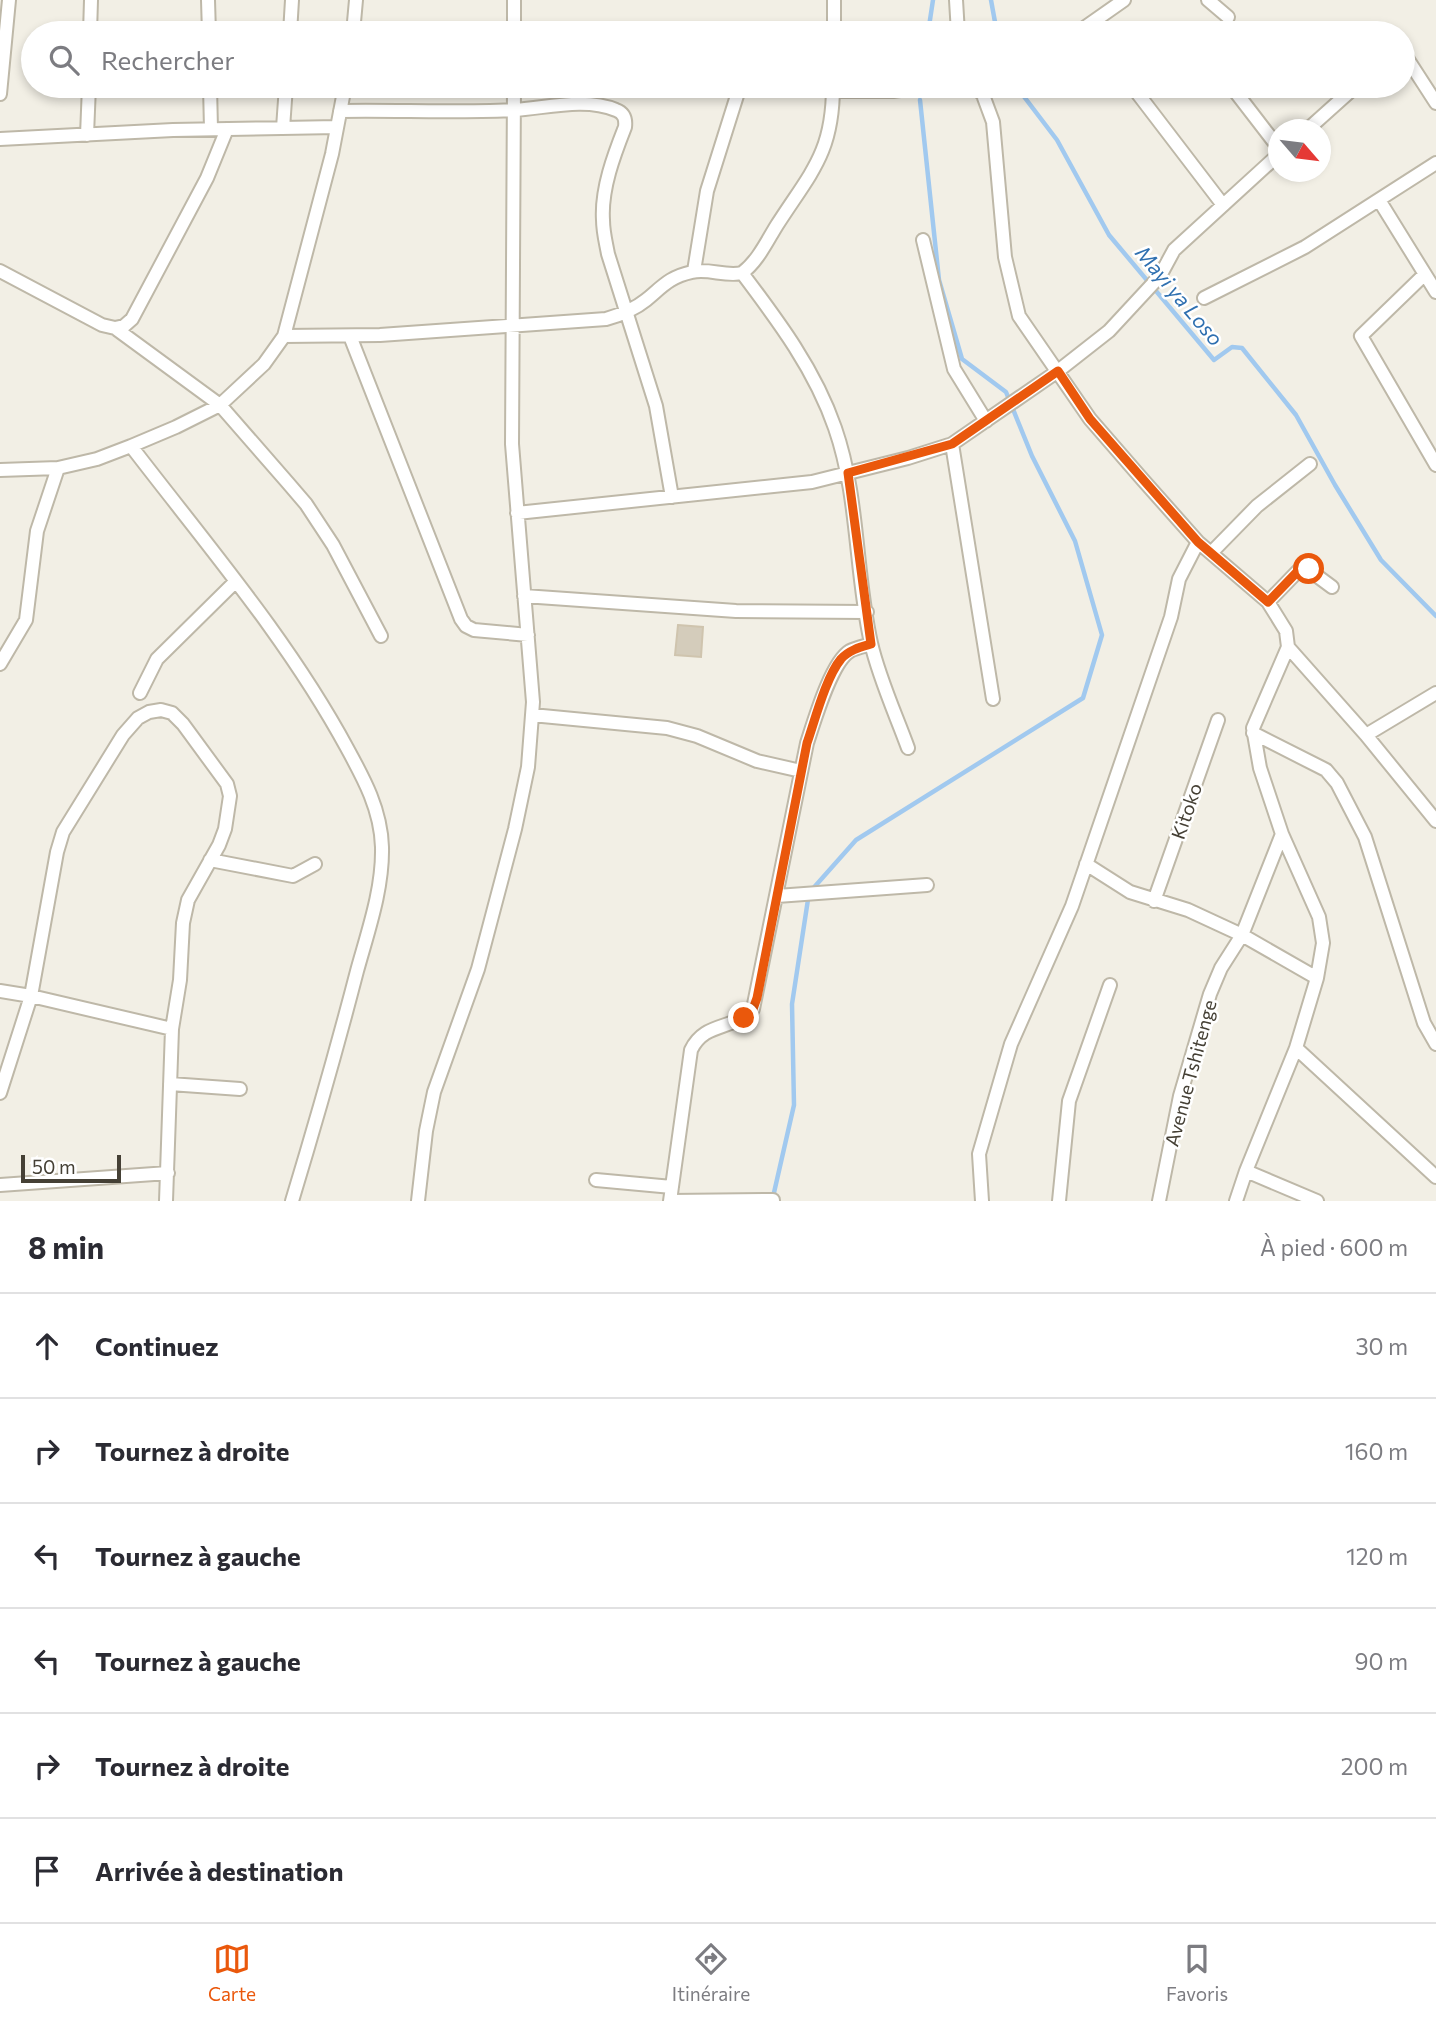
<!DOCTYPE html>
<html lang="fr">
<head>
<meta charset="utf-8">
<style>
  :root { --surface:#fff; --page:#f7f7f7; --text:#2b2b33; --muted:#7c7c81; --line:#e1e1e2; --accent:#ea580c }
  body { margin:0; font-family:Commissioner,sans-serif; background:var(--page); color:var(--text) }
  .compass { position:absolute; left:1268px; top:119px; width:63px; height:63px; border-radius:50%; background:var(--surface); box-shadow:0 4px 10px #0003; rotate:118deg }
  .scale { position:absolute; left:21px; bottom:18px; width:100px; box-sizing:border-box; padding-left:7px; border:4px solid #454035; border-top:0; font-size:19px; line-height:24px; white-space:nowrap; color:#454035; -webkit-text-stroke:5px #fff; paint-order:stroke }
  .stop { position:absolute; width:21px; height:21px; margin:-16px; border:5px solid #ea580c; border-radius:50%; background:#fff }
  .stop.end { background:#ea580c; border-color:#fff; box-shadow:0 2px 7px #0008 }
  .list { margin:0; padding:0; list-style:none }
  h2 { display:flex; justify-content:space-between; align-items:center; height:91px; margin:0; padding:0 28px; font-size:30px }
  h2 small { font-size:23px; font-weight:400; color:var(--muted) }
  .list li { display:grid; grid-template-columns:46px 1fr auto; gap:21px; align-items:center; box-sizing:border-box; height:105px; padding:0 28px; border-top:2px solid var(--line) }
  .list b { display:block; font-size:26px; white-space:nowrap }
  .list em { font-size:23px; font-style:normal; color:var(--muted) }
  .icon { flex:none; width:38px; height:38px; fill:none; stroke:currentColor; stroke-width:2; stroke-linecap:round; stroke-linejoin:round }
  .map { position:relative; flex:none; width:1436px; height:1201px; overflow:hidden }
  .search { position:absolute; background:var(--surface); box-shadow:0 4px 10px #0003; left:21px; right:21px; top:21px; height:77px; display:flex; align-items:center; gap:18px; box-sizing:border-box; padding:0 24px; border-radius:38px; color:var(--muted); font-size:26px }
  .sheet { height:721px; background:var(--surface) }
  nav { display:flex; justify-content:space-around; align-items:center; box-sizing:border-box; height:98px; border-top:2px solid var(--line); background:var(--surface); font-size:19px; color:var(--muted) }
  nav a { display:grid; justify-items:center; gap:4px }
  nav .on { color:var(--accent) }
  .map>svg:first-child { display:block }
  .lines { fill:none; stroke-linecap:round; stroke-linejoin:round }
  .stream { stroke:#a1c9ef; stroke-width:4.5 }
  .building { fill:#d4ccbb; stroke:#cfc4ae; stroke-width:2 }
  .minor-casing { stroke:#beb8a8; stroke-width:16 }
  .minor { stroke:#fff; stroke-width:12 }
  .route { stroke:#ea580c; stroke-width:9 }
  .labels { text-anchor:middle; dominant-baseline:central; stroke-width:5; stroke-linejoin:round; paint-order:stroke }
  .street-label { font-size:19px; fill:#454035; stroke:#fff }
  .water-label { font-size:21px; font-style:italic; fill:#2f70b0; stroke:#fff }
</style>
</head>
<body>
<div class="map">
<svg width="1436" height="1201" viewBox="0 0 1436 1201">
  <rect width="100%" height="100%" fill="#f2efe5"/>
  <g class="lines">
    <!-- stream -->
    <path class="stream" d="M991,0L997,33
      M928,33L933,0
      M1016,86L1057,140L1109,235L1214,360L1232,347L1242,348L1296,415L1335,485L1381,560L1436,616
      M773,1197L794,1105L792,1004L809,893L856,840L1083,698L1102,635L1075,541L1032,456L1006,392L962,359L939,280L920,100"/>
  </g>
  <!-- building -->
  <path class="building" d="M678,625L703,627L701,657L675,655Z"/>
  <g class="lines">
    <!-- minor casing -->
    <g class="minor-casing">
      <path id="minor" d="M208,0L209,33
        M514,0V33
        M956,0L958,33
        M1208,0L1228,17
        M1293,31L1295,33
        M90,33L91,0
        M290,33L292,0
        M353,33L356,0
        M834,33V0
        M1077,33L1124,0
        M1403,52L1436,103
        M210,86L211,129
        M975,86L983,95L993,122L1005,257L1019,316L1090,419L1143,480L1198,542L1268,602L1286,631L1288,647L1366,735L1436,821
        M1132,86L1223,205
        M1231,86L1278,147
        M833,91H893L928,86
        M0,94L9,0
        M340,111C398,110 456,113 514,110C546,108 585,97 616,110C624,113 626,119 625,127C614,155 601,189 603,220C603,232 606,243 608,254L656,406L672,497
        M283,128L286,86
        M1307,130L1356,86
        M87,135L89,86
        M0,139L173,130L337,127
        M1379,200L1436,292
        M923,240L954,369L986,421
        M0,271L102,325L115,328L124,326L132,319L207,178L227,129
        M694,271L707,191L740,86
        M742,273C779,322 815,370 835,428C859,497 855,572 871,643C879,678 896,715 908,748
        M1425,274L1361,336L1436,465
        M1204,298L1305,247L1436,163
        M115,328L220,405L288,483L306,504L333,545L381,636
        M284,336L380,335L606,319C620,315 635,309 646,300C662,287 669,277 692,272C708,268 726,277 742,273C758,261 767,241 777,225C811,172 833,153 833,86
        M350,336L461,619L466,626L474,630L528,635
        M952,444L993,699
        M131,446C206,544 288,639 347,748C364,779 381,810 382,847C383,889 368,931 357,971C337,1048 315,1125 292,1201
        M0,470L58,468L97,459L131,446L176,427L220,405L264,364L284,336L332,154L345,86
        M517,513L812,482L908,458L952,444L1058,371L1109,331L1160,276L1174,250L1278,155
        M1211,553L1257,506L1310,464
        M524,596L736,611L867,612
        M1268,602L1298,571L1305,567L1332,587
        M0,664L26,620L37,531L58,468
        M140,693L157,659L235,582
        M532,715L667,728L697,736L757,761L801,771
        M1253,733L1326,770L1337,783L1365,837L1424,1023L1436,1044
        M1366,735L1436,693
        M210,860L293,876L315,864
        M1086,864L1130,892L1188,910L1242,935L1317,978
        M777,896L927,885
        M1154,901L1218,720
        M0,991L31,996L172,1029
        M1296,1048L1436,1177
        M170,1084L240,1089
        M0,1093L31,996L57,852L63,832L123,735L138,718L149,712L161,710L172,713L183,724L227,784L230,796L225,829L219,845L188,900L183,923L180,980L172,1029L166,1201
        M1246,1171L1317,1201
        M596,1180L672,1187
        M0,1185L168,1173
        M418,1201L426,1131L434,1092L478,969L515,829L528,767L533,702L512,444L514,86
        M670,1201L691,1050C705,1021 733,1031 753,1009L807,743C814,722 831,662 850,651C856,648 865,646 871,644
        M670,1201L773,1200
        M982,1201L979,1154L1011,1044L1072,906L1171,617L1179,579L1198,542
        M1059,1201L1069,1101L1110,985
        M1159,1201L1180,1096L1210,994L1221,968L1242,935L1282,834
        M1236,1201L1246,1171L1296,1048L1317,978L1323,943L1319,917L1282,834L1260,768L1253,728L1288,647"/>
    </g>
    <!-- minor -->
    <use href="#minor" class="minor"/>
  </g>
  <g class="lines">
    <!-- route -->
    <path class="route" d="M744,1018L753,1009L757,998L807,743C815,720 826,677 841,659C849,650 861,647 871,644L848,473L952,444L1058,371L1090,419L1198,542L1268,602L1298,571L1305,567L1309,569"/>
  </g>
  <g class="labels">
    <!-- street labels -->
    <g class="street-label">
      <text transform="translate(1186 811) rotate(-71)">Kitoko</text>
      <text transform="translate(1190 1073) rotate(-75)">Avenue Tshitenge</text>
    </g>
    <!-- water labels -->
    <g class="water-label">
      <text transform="translate(1180 295) rotate(50)">Mayi ya Loso</text>
    </g>
  </g>
</svg>
<svg class="compass" viewBox="-18 -18 36 36"><path d="M0-13l5 13h-10z" fill="#e53935"/><path d="M0 13l5-13h-10z" fill="#7c7c81"/></svg>
<div class="scale">50 m</div>
<div class="stop" style="left:1309px;top:569px"></div>
<div class="stop end" style="left:744px;top:1018px"></div>
<div class="search"><svg class="icon" aria-label="search" viewBox="0 0 24 24"><circle cx="10" cy="10" r="6"/><path d="M15 15l6 6"/></svg>Rechercher</div>
</div>
<section class="sheet">
<h2>8 min<small>À pied · 600 m</small></h2>
<ul class="list">
<li><svg class="icon" aria-label="ahead" viewBox="0 0 24 24"><path d="M12 20V5M6 11l6-6 6 6"/></svg><div><b>Continuez</b></div><em>30 m</em></li>
<li><svg class="icon" aria-label="right" viewBox="0 0 24 24"><path d="M7 20v-9h11M14 6l5 5-5 5"/></svg><div><b>Tournez à droite</b></div><em>160 m</em></li>
<li><svg class="icon" aria-label="left" viewBox="0 0 24 24"><path d="M17 20v-9H6M10 6l-5 5 5 5"/></svg><div><b>Tournez à gauche</b></div><em>120 m</em></li>
<li><svg class="icon" aria-label="left" viewBox="0 0 24 24"><path d="M17 20v-9H6M10 6l-5 5 5 5"/></svg><div><b>Tournez à gauche</b></div><em>90 m</em></li>
<li><svg class="icon" aria-label="right" viewBox="0 0 24 24"><path d="M7 20v-9h11M14 6l5 5-5 5"/></svg><div><b>Tournez à droite</b></div><em>200 m</em></li>
<li><svg class="icon" aria-label="arrive" viewBox="0 0 24 24"><path d="M6 21V4h12l-3 4 3 4H6"/></svg><div><b>Arrivée à destination</b></div></li>
</ul>
</section>
<nav>
<a class="on"><svg class="icon" aria-label="map" viewBox="0 0 24 24"><path d="M3 6l6-2 6 2 6-2v14l-6 2-6-2-6 2zM9 4v14M15 6v14"/></svg>Carte</a>
<a><svg class="icon" aria-label="directions" viewBox="0 0 24 24"><path d="M12 3l9 9-9 9-9-9zM9 14v-3h6M13 9l2 2-2 2"/></svg>Itinéraire</a>
<a><svg class="icon" aria-label="saved" viewBox="0 0 24 24"><path d="M7 4h10v16l-5-4-5 4z"/></svg>Favoris</a>
</nav>
</body>
</html>
